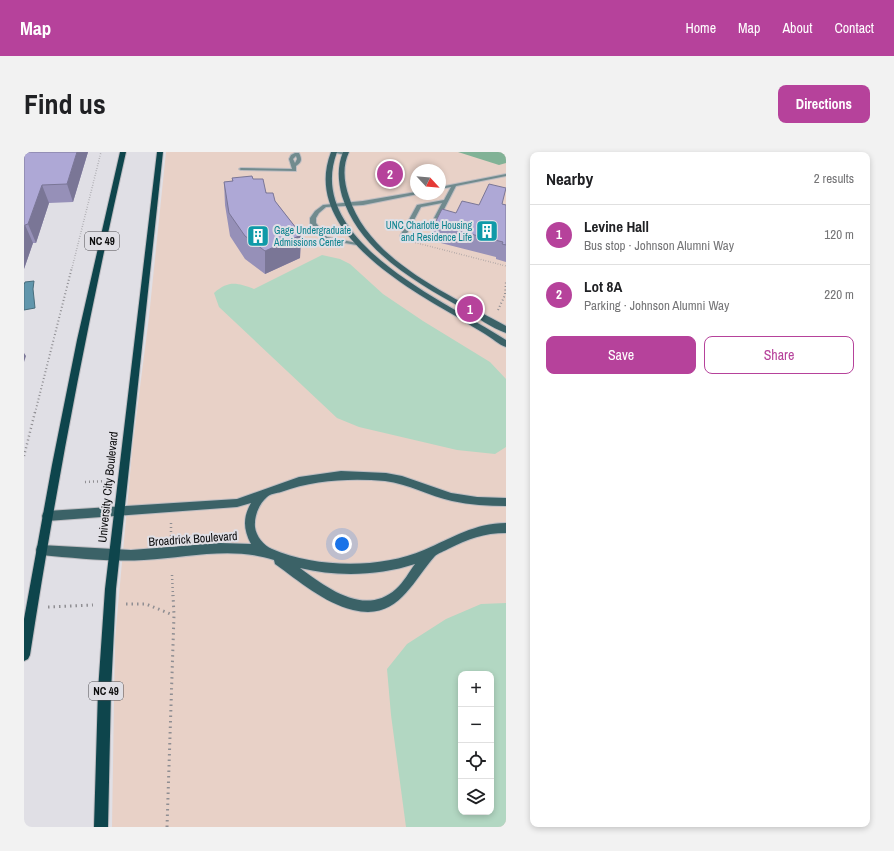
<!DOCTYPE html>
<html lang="en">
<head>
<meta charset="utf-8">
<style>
  :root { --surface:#fff; --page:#f2f2f2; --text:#202124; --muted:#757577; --line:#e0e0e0; --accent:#b6429b }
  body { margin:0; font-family:"Archivo Narrow",sans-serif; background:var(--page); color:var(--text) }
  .controls { position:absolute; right:12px; bottom:12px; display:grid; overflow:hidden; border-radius:8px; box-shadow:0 2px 6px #0003 }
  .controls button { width:36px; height:36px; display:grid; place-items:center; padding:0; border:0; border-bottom:1px solid var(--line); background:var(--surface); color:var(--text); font:20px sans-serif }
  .compass { position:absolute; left:386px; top:12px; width:36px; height:36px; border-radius:50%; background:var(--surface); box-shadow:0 2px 6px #0003; rotate:116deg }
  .you { position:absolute; left:318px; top:392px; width:14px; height:14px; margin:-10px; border:3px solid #fff; border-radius:50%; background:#1a73e8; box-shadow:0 0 0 6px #1a73e833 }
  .badge { display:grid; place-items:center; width:26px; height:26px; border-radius:50%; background:var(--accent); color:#fff; font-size:13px; font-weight:700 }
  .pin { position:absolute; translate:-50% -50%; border:2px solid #fff; box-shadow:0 1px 4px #0006 }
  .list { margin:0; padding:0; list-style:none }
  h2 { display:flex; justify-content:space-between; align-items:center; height:52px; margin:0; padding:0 16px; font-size:17px }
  h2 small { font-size:13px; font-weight:400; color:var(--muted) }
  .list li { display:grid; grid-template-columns:26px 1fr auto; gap:12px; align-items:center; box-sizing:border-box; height:60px; padding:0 16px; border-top:1px solid var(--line) }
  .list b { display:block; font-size:15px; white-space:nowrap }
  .list p { margin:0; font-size:13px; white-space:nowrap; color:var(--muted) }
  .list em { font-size:13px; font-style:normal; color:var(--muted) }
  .actions { display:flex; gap:8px; padding:12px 16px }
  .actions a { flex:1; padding:9px 0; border:1px solid var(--accent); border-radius:8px; text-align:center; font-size:14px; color:var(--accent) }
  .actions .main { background:var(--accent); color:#fff }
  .icon { flex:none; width:22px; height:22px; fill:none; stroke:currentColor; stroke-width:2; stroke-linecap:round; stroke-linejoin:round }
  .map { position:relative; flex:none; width:482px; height:675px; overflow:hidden; border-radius:8px }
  header { display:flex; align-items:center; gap:24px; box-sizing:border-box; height:56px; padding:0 20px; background:var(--accent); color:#fff }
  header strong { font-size:19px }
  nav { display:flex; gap:22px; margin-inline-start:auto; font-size:14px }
  .intro { display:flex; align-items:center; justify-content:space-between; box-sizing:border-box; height:96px; padding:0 24px }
  h1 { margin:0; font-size:28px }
  .button { padding:10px 18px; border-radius:8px; background:var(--accent); color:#fff; font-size:14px; font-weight:700 }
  main { display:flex; gap:24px; padding:0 24px }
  aside { flex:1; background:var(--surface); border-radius:8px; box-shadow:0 2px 6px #0003 }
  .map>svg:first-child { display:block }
  .education { fill:#e8d1c7; fill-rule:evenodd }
  .green { fill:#b2d7c2; fill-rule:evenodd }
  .forest { fill:#81b296 }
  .water { fill:#6196ac; stroke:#486d7c }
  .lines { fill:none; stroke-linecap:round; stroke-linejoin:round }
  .lane-casing { stroke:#bebdc2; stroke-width:2 }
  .secondary-casing { stroke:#bebdc2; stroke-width:2 }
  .primary-casing { stroke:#bebdc2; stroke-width:2 }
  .path-far3 { stroke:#8f8e92; stroke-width:1.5; stroke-dasharray:0.5 2; stroke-linecap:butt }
  .path-far2 { stroke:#8f8e92; stroke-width:2; stroke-dasharray:1 2.5; stroke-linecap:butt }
  .path-far1 { stroke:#8f8e92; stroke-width:2.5; stroke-dasharray:1 3; stroke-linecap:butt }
  .path { stroke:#8f8e92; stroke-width:3; stroke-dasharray:1.5 4; stroke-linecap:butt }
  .lane { fill:#718b8e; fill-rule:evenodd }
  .secondary { fill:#3b6267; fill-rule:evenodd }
  .primary { fill:#0e454c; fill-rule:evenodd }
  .wall { fill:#9690b8 }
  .shaded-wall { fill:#7a7696 }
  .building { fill:#aea8d6; stroke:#7a7696 }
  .labels { text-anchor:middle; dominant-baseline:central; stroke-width:4; stroke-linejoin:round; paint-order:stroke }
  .far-culture-label { font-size:10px; fill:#0d838f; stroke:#e0dfe5; text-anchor:end }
  .shield { fill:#e0dfe5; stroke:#4c4b4e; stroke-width:1 }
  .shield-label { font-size:11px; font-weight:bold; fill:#0c0c0d }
  .street-label { font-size:12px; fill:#0c0c0d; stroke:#e0dfe5 }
</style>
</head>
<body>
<header>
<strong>Map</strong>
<nav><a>Home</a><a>Map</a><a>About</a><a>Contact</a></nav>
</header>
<div class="intro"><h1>Find us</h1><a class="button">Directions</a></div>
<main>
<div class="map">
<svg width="482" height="675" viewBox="0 0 482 675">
  <rect width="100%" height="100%" fill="#e0dfe5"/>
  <!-- education -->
  <path class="education" d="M142,0H482V675H88L91,487L109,290L125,165ZM392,18H416V42H392ZM437,522H467V660H437Z"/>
  <!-- green -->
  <path class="green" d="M298,103L316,107L326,112L359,142L399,169L466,210L482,227V295L471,302L433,298L335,275L313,266L195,155L190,141C205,128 213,131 230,137Z
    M482,451V675H382L367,563L363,517L383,492L422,467L457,452ZM437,522H467V660H437Z"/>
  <!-- forest -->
  <path class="forest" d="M434,0H482V11L475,13Z"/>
  <!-- water -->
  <path class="water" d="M10,129L9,137L11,156L0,158V133L1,130Z"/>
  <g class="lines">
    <!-- lane casing -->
    <g class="lane-casing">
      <path id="lane" d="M308,0H318L323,2L321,3Z
        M271,1H275C278,7 278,10 272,14V19L217,18L215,17L217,16L268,17L265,7L267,3ZM272,4L273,7L271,11L269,7Z
        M482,22V24L432,34L415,67L410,66L418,51L397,55L381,85L376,84L393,53L420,48L427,35L416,37V35Z
        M392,40V42H394L339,53L302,55L295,61L292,66V71L303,85L338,92V94L299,87L286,71V66L291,59L299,53L339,49Z"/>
    </g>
    <!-- secondary casing -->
    <g class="secondary-casing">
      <path id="secondary" d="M307,0H313C279,90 424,150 482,188V195C475,193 468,186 461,182C453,177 444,172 435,166C381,135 277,77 307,0Z
        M319,0H325C318,15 320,30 325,45C345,109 428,144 482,174V181C467,176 453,165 440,157C393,131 335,99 318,44C314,29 313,15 319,0Z
        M317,319L362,321L378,324L427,341L453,345L482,346V354C464,354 446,353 428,349C405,344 385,332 361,329C326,326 290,328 257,340C253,341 246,342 243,345C235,352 230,364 231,375C232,384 240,394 248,397C292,416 356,417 400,398C428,386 451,371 482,371V381C460,381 444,387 424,397C421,399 414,401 411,404C387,431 374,469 329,458C300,451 275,429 251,412L250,408C206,394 164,406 120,408C86,410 51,406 17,403L13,402L12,398L13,394L17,393L107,398L196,391L227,392C219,377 219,365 227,351L213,355L23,369L19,367L18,364L19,361L23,359L213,347L275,325ZM391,412C385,420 380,430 372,437C341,465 303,436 276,416C313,425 354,424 391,412Z"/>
    </g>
    <!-- primary casing -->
    <g class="primary-casing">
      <path id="primary" d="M96,0H102C64,167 32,334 6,503L4,507L0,509V467L28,313L53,188Z
        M133,0H139L92,437L87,539L84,675H70L74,539L81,437Z"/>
    </g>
    <!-- path-far3 -->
    <path class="path-far3" d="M389,90L482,114
      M48,116L77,0"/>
    <!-- path-far2 -->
    <path class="path-far2" d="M474,158L481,143L482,129
      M11,261L48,115"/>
    <!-- path-far1 -->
    <path class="path-far1" d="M0,304L11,260
      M61,330L82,329
      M147,371V385
      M148,423L149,444"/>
    <!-- path -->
    <path class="path" d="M102,452H122L149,463
      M24,455L69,453
      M143,675L150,463L149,443"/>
    <!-- lane -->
    <use href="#lane" class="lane"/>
    <!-- secondary -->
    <use href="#secondary" class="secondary"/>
    <!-- primary -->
    <use href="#primary" class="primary"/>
  </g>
  <!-- wall -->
  <path class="wall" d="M0,0H64L49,50L25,51L12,91H9L0,117Z
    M208,26L229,27L251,49L276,81V82L277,83L276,106L241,122L221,107L206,84L201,53L200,30L208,29Z
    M478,52L482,53V110L472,107V105L405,88L410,73L432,61L455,53Z"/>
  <!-- shaded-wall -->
  <path class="shaded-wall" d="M53,0H64L49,50L43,32Z
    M18,33L25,51L12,91L4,72Z
    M1,73L9,91L0,117V75Z
    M276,81V83H277L276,106L241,122V99Z
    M0,201L2,204L0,210Z"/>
  <!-- building -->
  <path class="building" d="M0,0H53L43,32L18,33L4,72L1,73L0,75Z
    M228,24L229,27H239L242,41H249L251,49L276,81H275L277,83L241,99L221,84L205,61L200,30L209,29L208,26Z
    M465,32L482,36L478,52L482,53V93L478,92L479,90L410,73L418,57L432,61L438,49L455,53Z"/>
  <!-- icons -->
  <defs>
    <g id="building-square" transform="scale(1.15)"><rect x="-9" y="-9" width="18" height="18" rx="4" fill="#0f9aa8" stroke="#e0dfe5"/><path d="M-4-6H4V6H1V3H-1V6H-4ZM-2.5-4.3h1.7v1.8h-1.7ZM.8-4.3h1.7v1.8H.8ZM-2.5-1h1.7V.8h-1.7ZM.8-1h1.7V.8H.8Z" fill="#fff"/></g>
  </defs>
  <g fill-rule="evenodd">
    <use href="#building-square" x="463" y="79"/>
    <use href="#building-square" x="234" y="84"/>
  </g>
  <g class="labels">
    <!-- far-culture labels -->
    <g class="far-culture-label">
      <text x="448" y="73">UNC Charlotte Housing<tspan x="448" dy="12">and Residence Life</tspan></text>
      <text x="250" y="78" text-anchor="start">Gage Undergraduate<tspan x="250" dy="12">Admissions Center</tspan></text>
    </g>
    <!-- shield labels -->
    <g class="shield">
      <rect x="61" y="80" width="34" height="18" rx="3"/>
      <rect x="65" y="530" width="34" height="18" rx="3"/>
    </g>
    <g class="shield-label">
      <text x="78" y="89">NC 49</text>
      <text x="82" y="539">NC 49</text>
    </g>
    <!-- street labels -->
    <g class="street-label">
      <text transform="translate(84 335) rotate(-84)">University City Boulevard</text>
      <text transform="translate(169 387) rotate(-4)">Broadrick Boulevard</text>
    </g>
  </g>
</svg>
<div class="controls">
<button>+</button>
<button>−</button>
<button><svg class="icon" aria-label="locate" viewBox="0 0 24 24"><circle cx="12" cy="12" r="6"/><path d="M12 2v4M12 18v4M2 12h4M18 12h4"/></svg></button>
<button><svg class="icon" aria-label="layers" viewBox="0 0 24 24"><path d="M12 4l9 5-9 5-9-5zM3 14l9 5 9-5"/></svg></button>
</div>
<svg class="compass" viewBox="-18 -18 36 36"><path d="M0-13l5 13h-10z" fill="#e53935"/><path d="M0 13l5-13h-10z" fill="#757577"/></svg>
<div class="you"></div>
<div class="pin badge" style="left:446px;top:157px">1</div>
<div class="pin badge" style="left:366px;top:22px">2</div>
</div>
<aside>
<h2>Nearby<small>2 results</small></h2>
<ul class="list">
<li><span class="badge">1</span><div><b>Levine Hall</b><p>Bus stop · Johnson Alumni Way</p></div><em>120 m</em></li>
<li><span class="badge">2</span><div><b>Lot 8A</b><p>Parking · Johnson Alumni Way</p></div><em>220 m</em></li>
</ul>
<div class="actions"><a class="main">Save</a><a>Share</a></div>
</aside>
</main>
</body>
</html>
